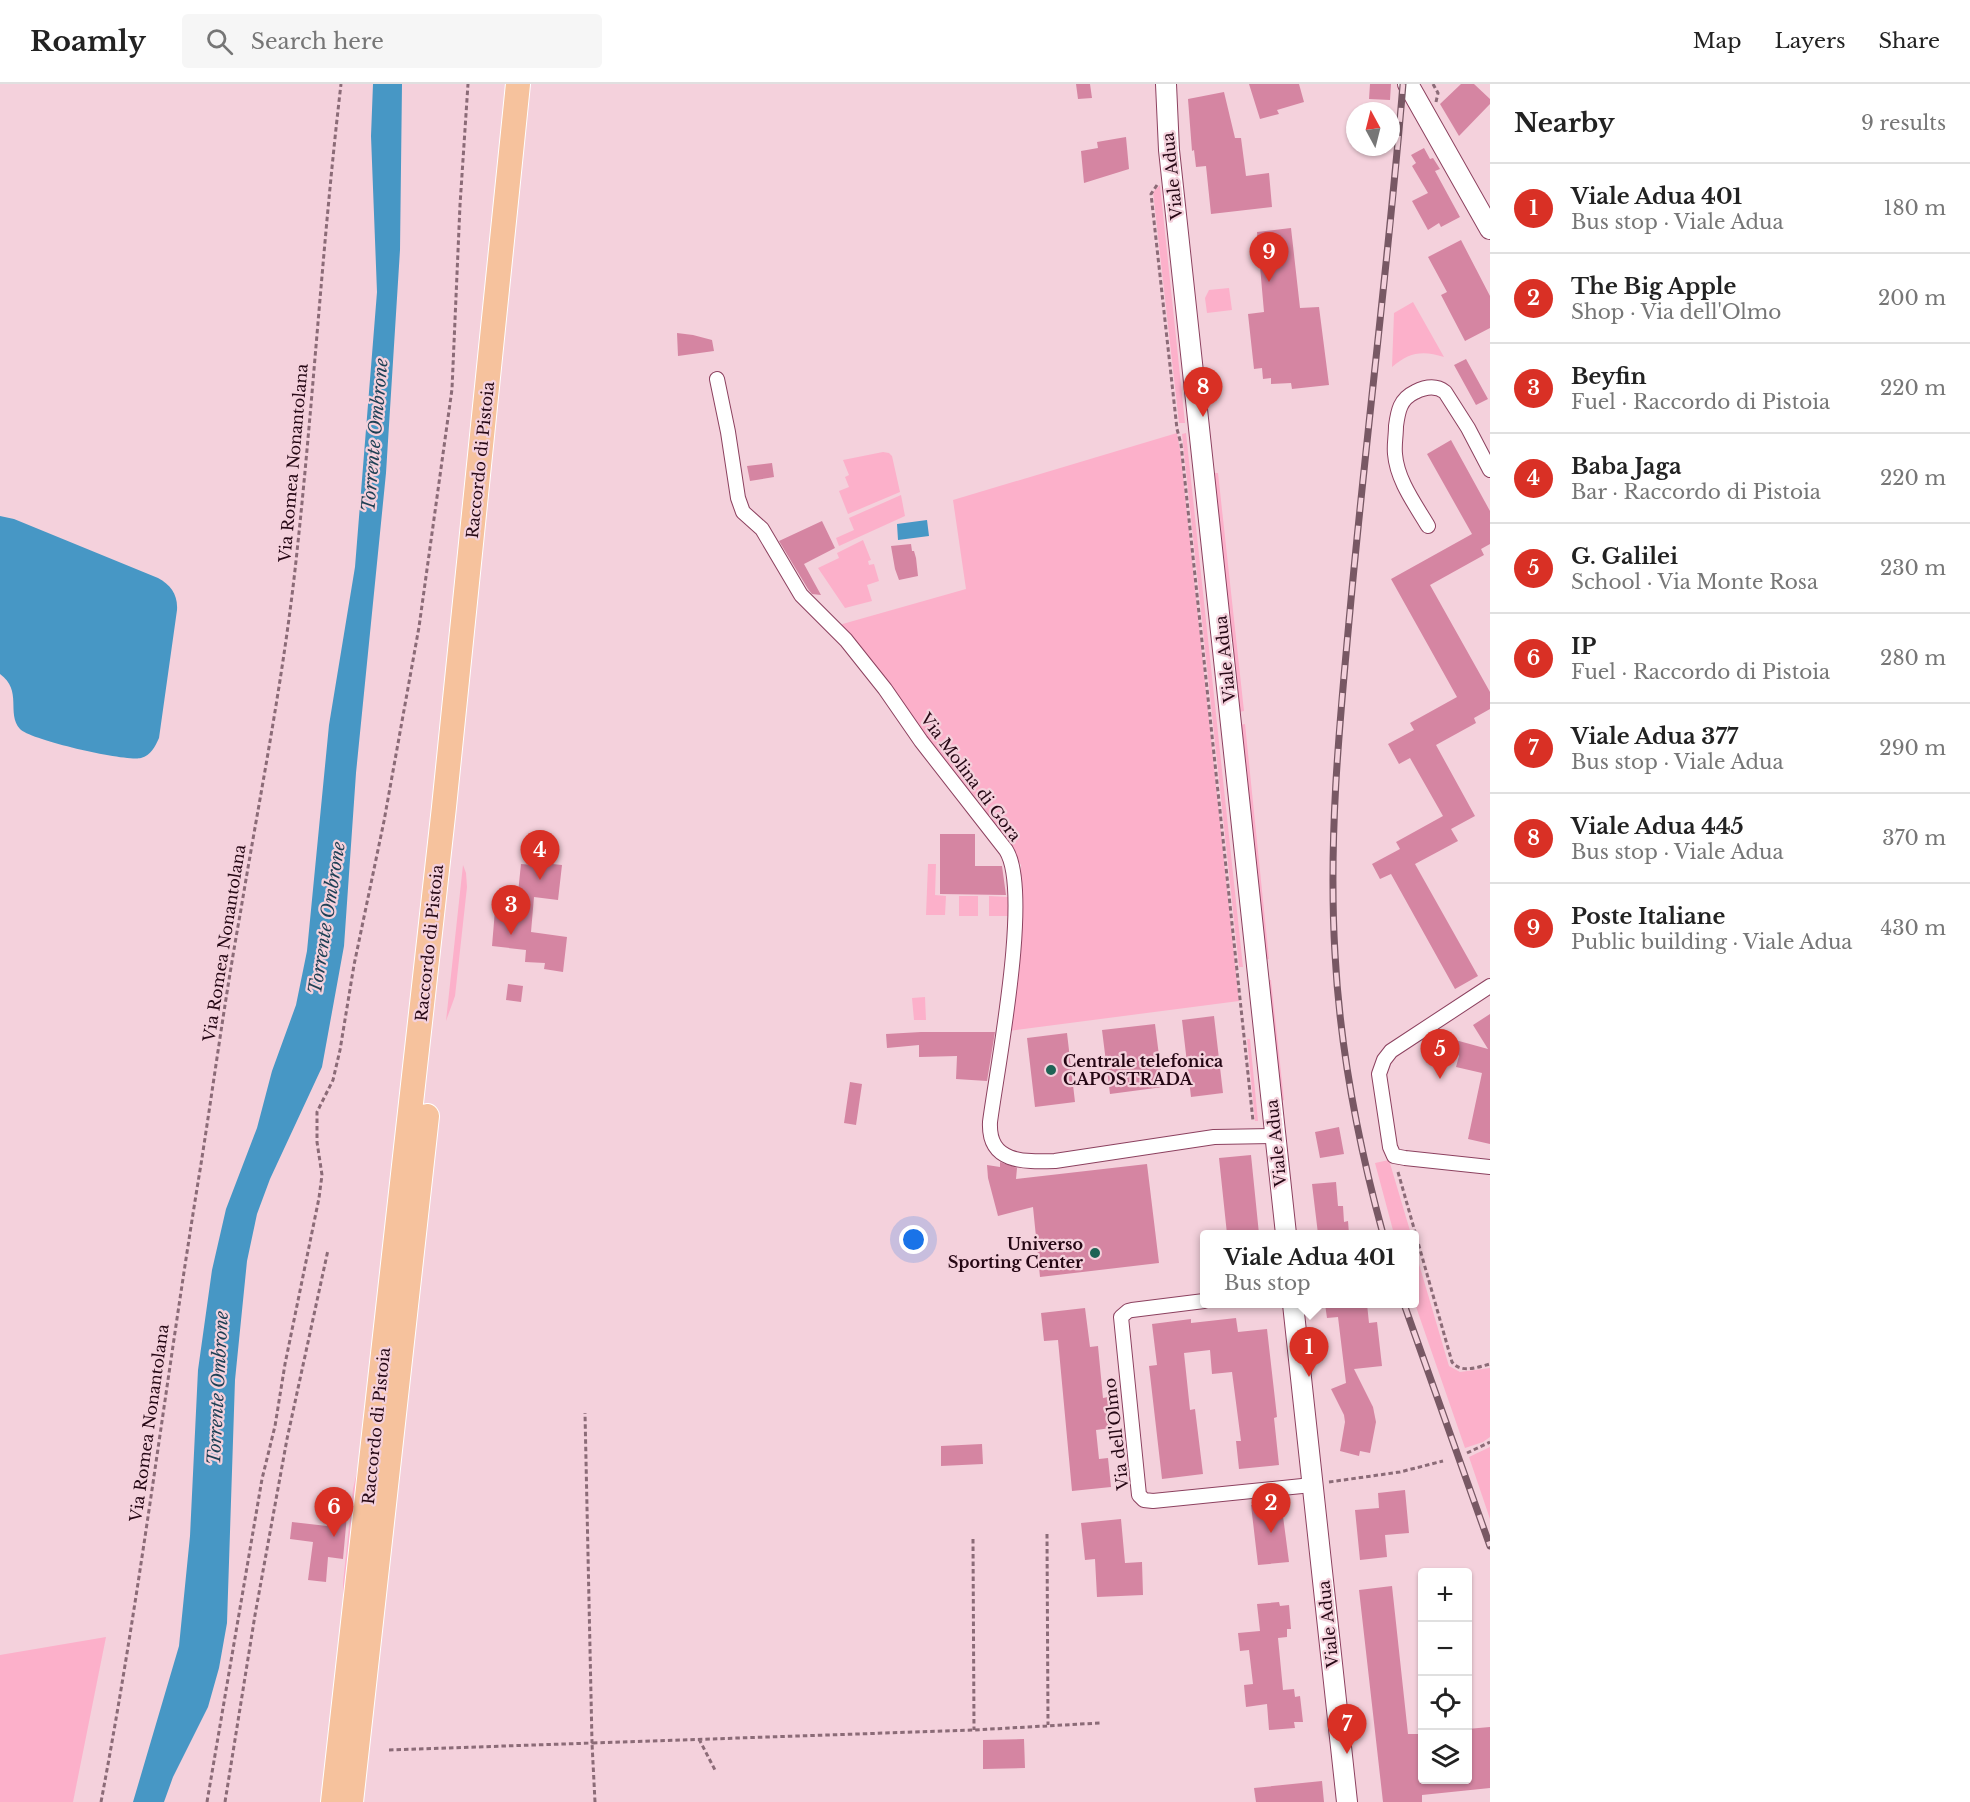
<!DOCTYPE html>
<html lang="en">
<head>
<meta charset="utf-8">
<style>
  :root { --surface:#fff; --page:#f6f6f6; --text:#222; --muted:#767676; --line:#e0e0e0; --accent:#d93025 }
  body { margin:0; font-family:"Libre Baskerville",serif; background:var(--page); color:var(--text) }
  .controls { position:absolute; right:18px; bottom:18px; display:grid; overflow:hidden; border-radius:6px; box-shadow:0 2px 4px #0004 }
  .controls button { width:54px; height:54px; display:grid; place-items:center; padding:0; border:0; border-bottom:2px solid var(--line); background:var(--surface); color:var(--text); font:30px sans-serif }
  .compass { position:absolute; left:1346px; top:18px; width:54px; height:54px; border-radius:50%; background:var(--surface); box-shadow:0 2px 4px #0004; rotate:353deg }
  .you { position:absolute; left:914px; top:1156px; width:21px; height:21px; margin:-15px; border:4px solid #fff; border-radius:50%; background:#1a73e8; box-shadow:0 0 0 9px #1a73e833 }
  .badge { display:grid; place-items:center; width:39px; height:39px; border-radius:50%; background:var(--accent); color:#fff; font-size:20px; font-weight:700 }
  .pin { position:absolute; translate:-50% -50px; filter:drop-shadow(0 2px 3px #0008) }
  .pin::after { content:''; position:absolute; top:32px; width:21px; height:18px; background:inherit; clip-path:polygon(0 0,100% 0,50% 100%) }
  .popup { position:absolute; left:1200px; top:1146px; width:219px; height:78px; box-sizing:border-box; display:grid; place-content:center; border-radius:6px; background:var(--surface); filter:drop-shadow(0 2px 4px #0005); font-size:20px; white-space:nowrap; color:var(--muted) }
  .popup b { font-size:22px; color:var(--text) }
  .popup::after { content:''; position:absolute; left:50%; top:100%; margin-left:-12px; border:12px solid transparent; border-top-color:var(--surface) }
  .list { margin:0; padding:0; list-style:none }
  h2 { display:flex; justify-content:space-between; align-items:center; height:78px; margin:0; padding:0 24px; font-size:26px }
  h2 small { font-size:20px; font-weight:400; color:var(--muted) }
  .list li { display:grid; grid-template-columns:39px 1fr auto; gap:18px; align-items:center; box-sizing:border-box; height:90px; padding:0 24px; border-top:2px solid var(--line) }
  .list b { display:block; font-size:22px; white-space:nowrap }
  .list p { margin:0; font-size:20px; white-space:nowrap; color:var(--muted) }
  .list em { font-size:20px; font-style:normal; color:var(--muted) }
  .icon { flex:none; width:33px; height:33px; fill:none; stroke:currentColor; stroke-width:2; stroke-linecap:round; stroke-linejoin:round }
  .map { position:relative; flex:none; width:1490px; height:1718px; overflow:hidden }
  header { display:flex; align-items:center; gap:36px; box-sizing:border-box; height:84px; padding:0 30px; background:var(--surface); border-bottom:2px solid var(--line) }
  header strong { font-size:28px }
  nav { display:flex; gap:33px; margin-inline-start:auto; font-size:21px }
  .search { width:420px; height:54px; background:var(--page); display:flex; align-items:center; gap:15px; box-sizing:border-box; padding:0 21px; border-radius:6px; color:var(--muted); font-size:22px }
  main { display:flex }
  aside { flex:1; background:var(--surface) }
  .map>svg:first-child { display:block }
  .green { fill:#fcb0ca }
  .water { fill:#4797c5 }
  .building { fill:#d585a2 }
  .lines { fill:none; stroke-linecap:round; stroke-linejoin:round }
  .street-casing { stroke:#8c415f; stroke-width:16 }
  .secondary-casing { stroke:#8c415f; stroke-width:22 }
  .highway-casing { stroke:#fff; stroke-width:26 }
  .path { stroke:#8b6b77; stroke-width:3; stroke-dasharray:4.5 3; stroke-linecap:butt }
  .street { stroke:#fff; stroke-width:14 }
  .secondary { stroke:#fff; stroke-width:20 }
  .highway { stroke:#f6c29d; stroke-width:24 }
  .rail-casing { stroke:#785864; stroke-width:7 }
  .rail { stroke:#f4d1dc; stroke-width:4.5; stroke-dasharray:14; stroke-linecap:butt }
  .poi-dot { fill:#1e6355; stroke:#f4d1dc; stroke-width:2 }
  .labels { text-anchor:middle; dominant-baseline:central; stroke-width:4.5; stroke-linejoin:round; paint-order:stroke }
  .street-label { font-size:16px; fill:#250714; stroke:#f4d1dc }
  .poi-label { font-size:16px; font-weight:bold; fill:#250714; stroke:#f4d1dc; text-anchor:start }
  .water-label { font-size:18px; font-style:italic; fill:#1d3f54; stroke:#f4d1dc }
</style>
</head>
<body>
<header>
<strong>Roamly</strong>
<div class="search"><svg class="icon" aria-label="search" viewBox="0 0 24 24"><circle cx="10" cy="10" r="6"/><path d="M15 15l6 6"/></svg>Search here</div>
<nav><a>Map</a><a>Layers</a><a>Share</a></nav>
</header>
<main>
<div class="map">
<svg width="1490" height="1718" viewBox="0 0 1490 1718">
  <rect width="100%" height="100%" fill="#f4d1dc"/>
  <!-- green -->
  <path class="green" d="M1160,101L1185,339H1179L1153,108Z
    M1229,204L1232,226L1207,229L1205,214L1209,206Z
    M1413,218L1444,273C1423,266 1409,268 1392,283L1394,229Z
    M1177,349L1181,372L1239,917L1008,947L1020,856L1021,781L983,723L839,541L966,505L953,416Z
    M1186,349L1243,883H1239L1182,350Z
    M883,368L889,369L892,372L900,408L848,430L839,407L849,403L845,393L849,391L843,376Z
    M1214,389H1218L1244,627L1239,628Z
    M901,411L905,432L839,462L836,454L854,446L849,434Z
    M863,456L871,476L868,477L869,481L874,480L879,497L867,501L872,517L845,524L818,484L839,474L837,469Z
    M1245,640L1269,875L1265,876L1240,641Z
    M928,780H936L935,811L946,812L945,831H926Z
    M463,781L466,789L467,803L455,912L446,937Z
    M959,812H978V832H959Z
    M989,812L1008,813V832H989Z
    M1267,896H1271L1284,1016L1280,1017Z
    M925,913L926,936H914L912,914Z
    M1247,955H1250L1258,1037H1255Z
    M1389,1076L1411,1150H1394L1375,1079Z
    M1414,1163L1449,1282L1460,1288L1490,1284V1353L1483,1358L1465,1364L1414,1217Z
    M1490,1363V1435L1469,1373Z
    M359,1379L343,1526V1499L353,1405Z
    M106,1553L73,1718H0V1571Z"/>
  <!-- water -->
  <path class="water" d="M373,0H402L400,166L386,389L356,689L344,862L322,983L270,1095L257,1130L247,1177L235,1296L227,1539L219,1584L208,1623L173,1693L164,1718H133L179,1562L190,1452L198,1286L212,1186L226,1125L257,1044L272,987L296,921L307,867L329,641L355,483L377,208L371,52Z
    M0,432L14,435L158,494C171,501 178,511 177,526L159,654C155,663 151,671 141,674C126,678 30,656 20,645C6,629 23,607 0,590Z
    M927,436L929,452L898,456L897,440Z"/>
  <!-- building -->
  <path class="building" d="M1076,0H1090L1092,14L1078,15Z
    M1249,0H1299L1304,18L1277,26L1279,30L1260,35Z
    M1370,0H1391L1390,16L1369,15Z
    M1461,0H1474L1490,15V20L1459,52L1440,20Z
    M1224,8L1235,54H1241L1246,92L1269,89L1272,123L1211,130L1206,82L1196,83L1194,66L1192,67L1188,15Z
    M1126,53L1129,85L1084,99L1081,67L1098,64L1097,58Z
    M1424,64L1430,75L1433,74L1440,85L1435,87L1460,133L1441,143L1439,139L1428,146L1412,117L1428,109L1412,82L1416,79L1411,71Z
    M1291,144L1300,224L1319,223L1329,301L1292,305L1291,299L1271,300V294L1263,295L1262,284L1254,285L1248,230L1264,228L1257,148Z
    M1461,156L1490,212V244L1465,257L1441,211L1447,208L1428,173Z
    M677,249L693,251L712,256L714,267L678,272Z
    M1466,275L1488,315L1476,321L1454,281Z
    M1451,356L1490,427V460L1481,465L1484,471L1430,501L1490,608V625L1474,634L1476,639L1436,661L1475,732L1451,745L1458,757L1415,780L1478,892L1455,905L1391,790L1380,795L1372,780L1400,765L1396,758L1443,732L1410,674L1399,680L1388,660L1414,646L1410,639L1457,613L1391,495L1472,450L1427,370Z
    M772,379L774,393L750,397L747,382Z
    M822,437L835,464L804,480L821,511L812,510L808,505L779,457Z
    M911,460L912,467H914L916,474L918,492L899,496L895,485L891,462Z
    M940,750H975V782H1002L1006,811L940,810Z
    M534,778L562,781L558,816L534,813L531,848L567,853L563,888L544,885L545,879L525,878L526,866L492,862L495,826L516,828L521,780L534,781Z
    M508,900L523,902L521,918L506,916Z
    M1490,930V1060L1468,1055L1482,989L1456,983L1459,972L1448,954L1488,965L1473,941Z
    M1214,932L1223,1009L1191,1013L1182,936Z
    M1155,940L1163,1003L1110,1010L1102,946Z
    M921,948H995L987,997L956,995L957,972L919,973V961L887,964L886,950Z
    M1067,949L1075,1018L1035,1023L1027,954Z
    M850,998L862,1000L856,1041L844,1039Z
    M1339,1043L1344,1070L1320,1074L1315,1048Z
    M1251,1071L1259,1150H1227L1219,1074Z
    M1000,1078L1017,1084L1016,1095L1147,1080L1159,1179L1040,1193L1033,1123L998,1132L988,1094L987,1081L1000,1083Z
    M1336,1098L1338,1122H1343L1344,1138L1348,1137L1349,1150H1318L1312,1100Z
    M1325,1220H1367L1369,1239L1377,1238L1382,1282L1354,1285L1373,1323L1376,1338L1370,1369L1360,1367L1359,1372L1340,1367L1345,1338L1344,1331L1331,1305L1346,1299L1338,1233L1327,1234Z
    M1085,1224L1090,1263L1098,1262L1103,1314L1108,1313L1111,1344L1096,1346L1099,1375L1108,1374L1111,1403L1072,1407L1058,1256L1044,1257L1041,1229Z
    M1236,1234L1238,1248L1267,1245L1277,1333L1274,1334L1279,1381L1239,1385L1236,1357H1241L1232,1288L1212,1290L1210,1266L1184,1269L1190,1326L1195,1325L1203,1390L1162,1395L1149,1282L1157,1281L1152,1240L1191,1235V1239Z
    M982,1360L983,1380L941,1382V1362Z
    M1405,1406L1409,1449L1385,1451L1387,1473L1360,1476L1355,1426L1379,1424L1378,1409Z
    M1281,1417L1289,1478L1258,1481L1251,1421Z
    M328,1429L347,1431L343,1475L328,1473L326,1498L308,1496L313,1458L290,1455L292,1438L327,1442Z
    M1121,1435L1125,1479L1142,1478L1143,1511L1097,1513L1095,1475L1085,1476L1081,1439Z
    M1392,1502L1408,1650H1422V1695H1467V1645L1490,1643V1704L1422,1711V1718H1383L1359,1506Z
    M1279,1518L1280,1522L1289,1521L1291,1545H1287V1553L1278,1554L1283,1606L1294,1605L1295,1613L1300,1612L1303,1638H1294L1295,1644L1269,1646L1267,1620L1246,1623L1244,1601L1253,1600L1249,1566L1240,1567L1238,1549L1260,1547L1257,1520Z
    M1024,1655L1025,1684L983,1685V1656Z
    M1322,1697L1324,1718H1256L1254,1704Z"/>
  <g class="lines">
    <!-- street casing -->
    <g class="street-casing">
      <path id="street" d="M717,295L728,348L738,414L743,428L762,445L801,511L846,556L885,605L921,657L1006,766C1032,807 997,984 990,1038C988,1079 1023,1078 1055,1077L1214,1053L1276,1052
        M1428,442C1415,420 1397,396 1395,370C1394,361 1396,352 1396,342C1398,327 1400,315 1415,308C1425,303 1436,301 1445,308L1468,344L1490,386
        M1490,902L1391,967L1384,976L1379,990L1390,1063L1394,1072L1405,1074L1490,1083
        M1204,1217L1132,1226L1128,1227L1121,1233L1139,1411L1144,1416L1153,1417L1312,1401"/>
    </g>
    <!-- secondary casing -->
    <g class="secondary-casing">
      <path id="secondary" d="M1166,0L1169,66L1286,1150
        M1408,0L1490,145
        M1293,1220L1347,1718"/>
    </g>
    <!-- highway casing -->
    <g class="highway-casing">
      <path id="highway" d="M333,1718L444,723L518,0
        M351,1718L427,1032"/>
    </g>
    <!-- path -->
    <path class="path" d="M1433,0L1438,9L1436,18
      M1157,101L1151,110L1177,345L1181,360L1253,1037
      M1398,1088L1452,1278C1461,1290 1478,1283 1490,1280
      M1467,1369L1490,1358
      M1329,1398L1400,1388L1443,1377
      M1047,1450L1048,1641
      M973,1455L974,1646
      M699,1655L716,1688
      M389,1666L592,1659L585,1329
      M101,1718C141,1507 166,1293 201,1080C214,997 225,914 240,831C259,716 282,602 295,486C313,324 322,162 341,0
      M207,1718L262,1395L275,1342L285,1280L319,1114L322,1091L317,1058V1028L333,996L340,966L354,881L384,737L419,543L452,305L460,121L468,0
      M225,1718L255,1531L287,1355L328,1166
      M595,1718L592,1659L974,1646L1100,1639"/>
    <!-- street -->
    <use href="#street" class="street"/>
    <!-- secondary -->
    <use href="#secondary" class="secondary"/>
    <!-- highway -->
    <use href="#highway" class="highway"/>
    <!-- rail casing -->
    <g class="rail-casing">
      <path id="rail" d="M1383,1150C1358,1059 1340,964 1335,870C1328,751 1340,634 1351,516C1367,344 1389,172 1403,0
        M1404,1220L1490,1462"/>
    </g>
    <!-- rail -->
    <use href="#rail" class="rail"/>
  </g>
  <!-- markers -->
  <g class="poi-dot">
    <circle cx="1051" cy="986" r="6"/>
    <circle cx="1095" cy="1169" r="6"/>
  </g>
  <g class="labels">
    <!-- street labels -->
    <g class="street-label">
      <text transform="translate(1172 92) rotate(-96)">Viale Adua</text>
      <text transform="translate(480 376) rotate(-84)">Raccordo di Pistoia</text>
      <text transform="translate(293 379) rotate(-85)">Via Romea Nonantolana</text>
      <text transform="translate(1225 575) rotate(-96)">Viale Adua</text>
      <text transform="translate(971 693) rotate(53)">Via Molina di Gora</text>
      <text transform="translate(224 859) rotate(-81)">Via Romea Nonantolana</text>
      <text transform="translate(429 859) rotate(-84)">Raccordo di Pistoia</text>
      <text transform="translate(1276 1059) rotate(-96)">Viale Adua</text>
      <text transform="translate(149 1339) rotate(-82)">Via Romea Nonantolana</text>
      <text transform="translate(376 1342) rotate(-84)">Raccordo di Pistoia</text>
      <text transform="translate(1116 1350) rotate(-97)">Via dell'Olmo</text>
      <text transform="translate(1328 1540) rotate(-96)">Viale Adua</text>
    </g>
    <!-- poi labels -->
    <g class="poi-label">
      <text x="1063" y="977">Centrale telefonica<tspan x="1063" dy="18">CAPOSTRADA</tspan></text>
      <text x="1083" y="1160" text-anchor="end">Universo<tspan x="1083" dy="18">Sporting Center</tspan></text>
    </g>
    <!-- water labels -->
    <g class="water-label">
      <text transform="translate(375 351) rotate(-85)">Torrente Ombrone</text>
      <text transform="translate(327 834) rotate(-81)">Torrente Ombrone</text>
      <text transform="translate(218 1304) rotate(-87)">Torrente Ombrone</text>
    </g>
  </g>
</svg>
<div class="controls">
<button>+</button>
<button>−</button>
<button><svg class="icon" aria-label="locate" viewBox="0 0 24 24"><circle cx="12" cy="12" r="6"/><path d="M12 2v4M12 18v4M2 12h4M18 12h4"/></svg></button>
<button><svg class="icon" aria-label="layers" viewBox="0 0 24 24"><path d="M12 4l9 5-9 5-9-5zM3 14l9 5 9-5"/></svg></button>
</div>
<svg class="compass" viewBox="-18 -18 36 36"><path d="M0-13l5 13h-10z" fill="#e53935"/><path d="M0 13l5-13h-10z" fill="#767676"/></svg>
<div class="you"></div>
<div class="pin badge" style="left:1309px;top:1293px">1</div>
<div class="popup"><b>Viale Adua 401</b>Bus stop</div>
<div class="pin badge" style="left:1271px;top:1449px">2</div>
<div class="pin badge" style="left:511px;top:851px">3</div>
<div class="pin badge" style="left:540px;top:796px">4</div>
<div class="pin badge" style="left:1440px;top:995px">5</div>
<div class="pin badge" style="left:334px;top:1453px">6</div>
<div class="pin badge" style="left:1347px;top:1670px">7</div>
<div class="pin badge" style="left:1203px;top:333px">8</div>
<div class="pin badge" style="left:1269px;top:198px">9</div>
</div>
<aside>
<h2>Nearby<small>9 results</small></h2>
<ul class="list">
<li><span class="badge">1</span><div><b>Viale Adua 401</b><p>Bus stop · Viale Adua</p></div><em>180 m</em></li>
<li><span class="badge">2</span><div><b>The Big Apple</b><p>Shop · Via dell'Olmo</p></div><em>200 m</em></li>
<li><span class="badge">3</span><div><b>Beyfin</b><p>Fuel · Raccordo di Pistoia</p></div><em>220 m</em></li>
<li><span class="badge">4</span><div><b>Baba Jaga</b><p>Bar · Raccordo di Pistoia</p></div><em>220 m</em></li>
<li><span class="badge">5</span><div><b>G. Galilei</b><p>School · Via Monte Rosa</p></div><em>230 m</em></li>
<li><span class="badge">6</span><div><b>IP</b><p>Fuel · Raccordo di Pistoia</p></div><em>280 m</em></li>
<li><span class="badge">7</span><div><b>Viale Adua 377</b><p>Bus stop · Viale Adua</p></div><em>290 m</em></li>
<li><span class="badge">8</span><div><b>Viale Adua 445</b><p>Bus stop · Viale Adua</p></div><em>370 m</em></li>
<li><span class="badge">9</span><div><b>Poste Italiane</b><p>Public building · Viale Adua</p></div><em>430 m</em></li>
</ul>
</aside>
</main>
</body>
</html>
